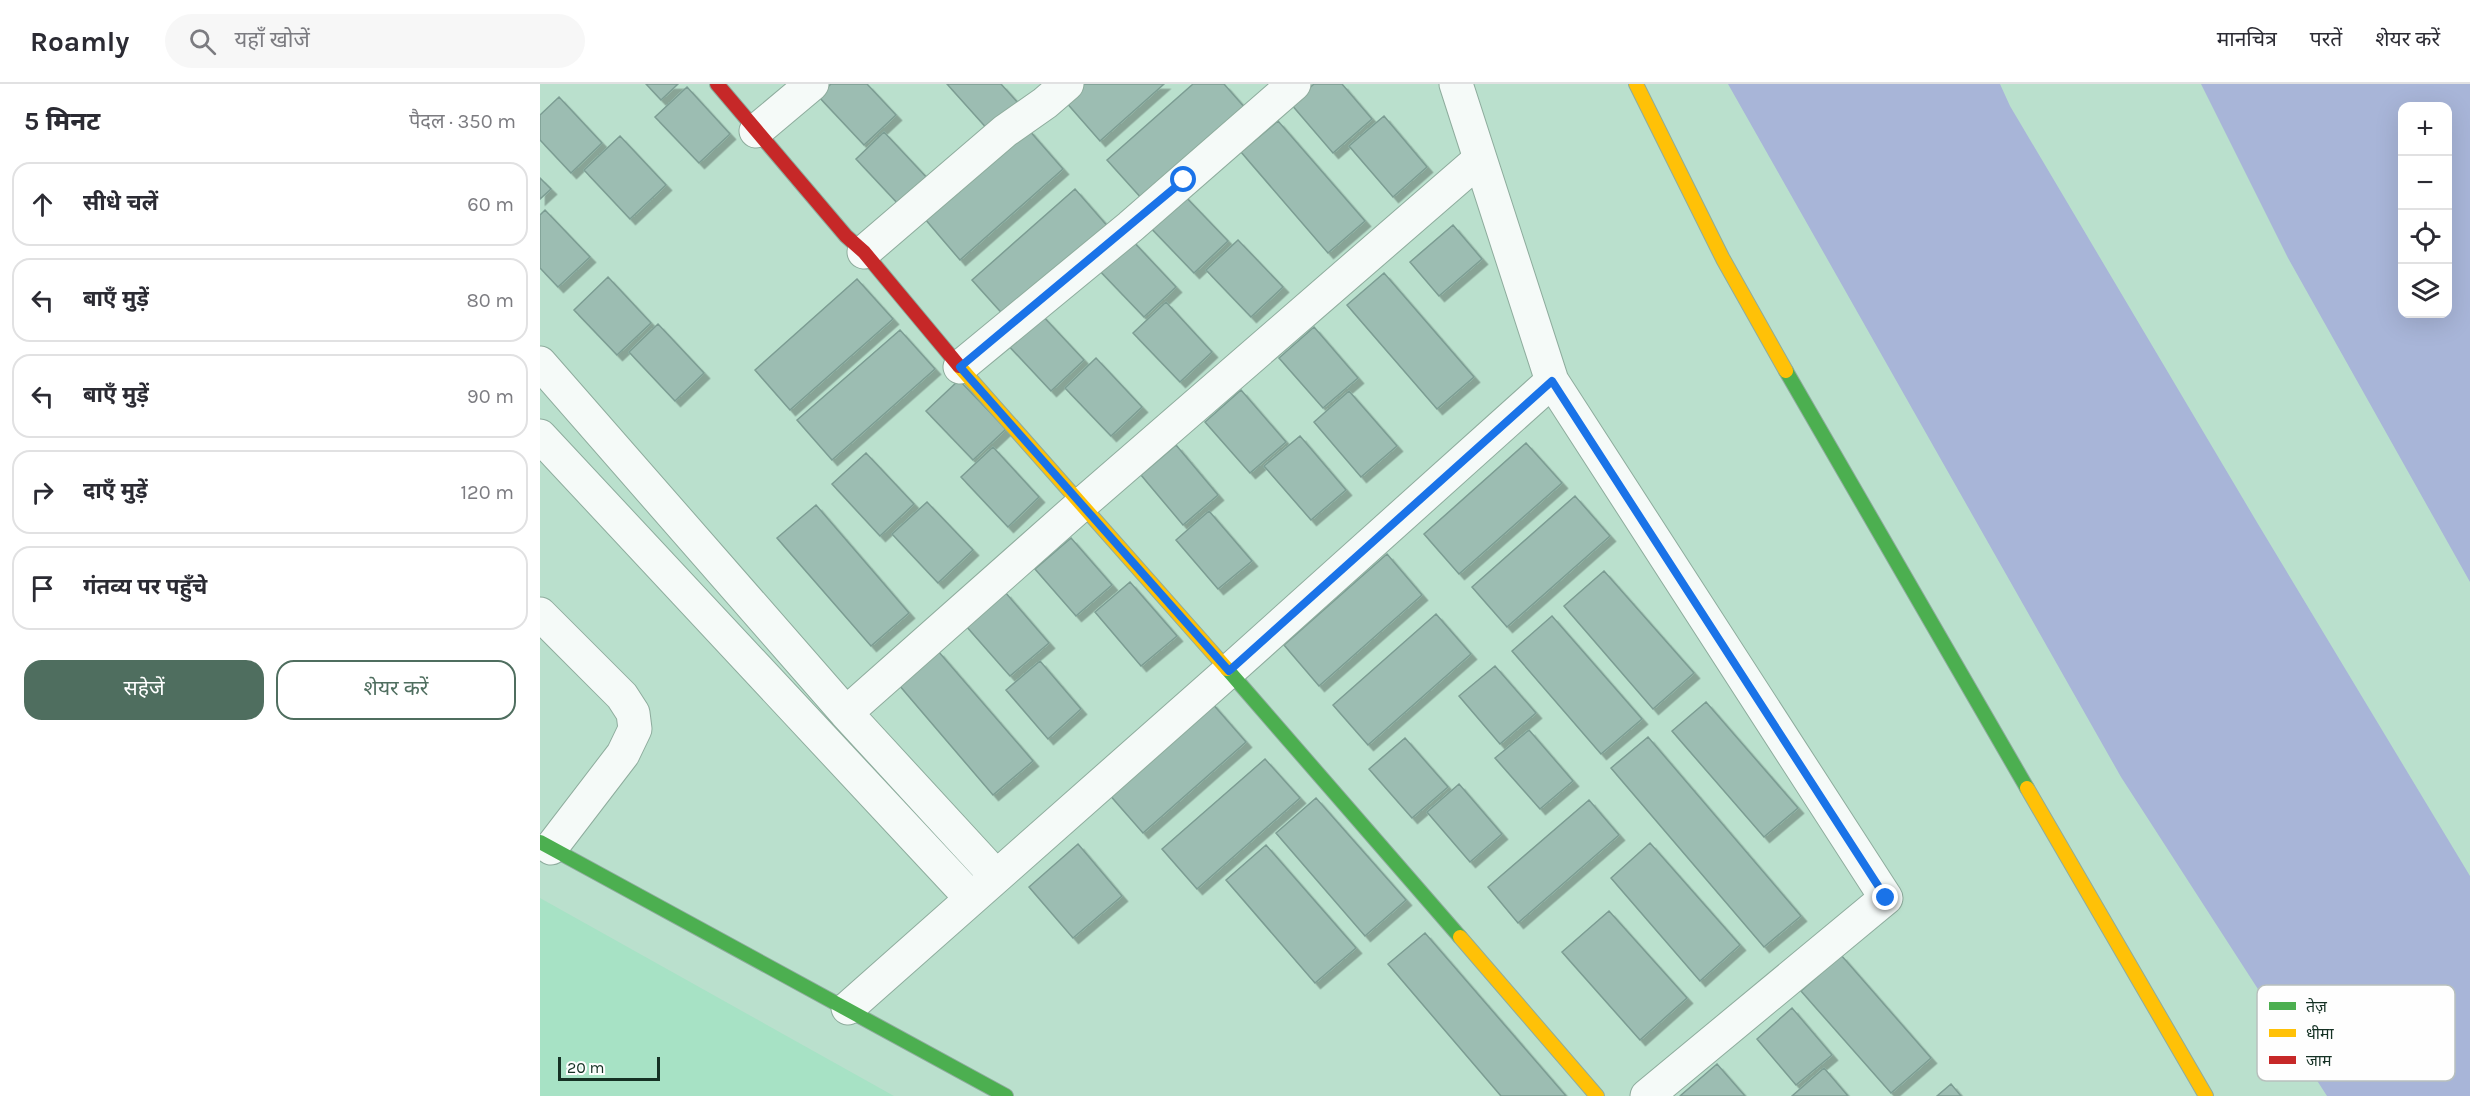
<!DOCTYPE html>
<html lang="hi">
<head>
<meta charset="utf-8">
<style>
  :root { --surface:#fff; --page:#f7f7f7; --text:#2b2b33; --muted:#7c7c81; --line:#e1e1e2; --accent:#4f6e5f }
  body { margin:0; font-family:Karla,"Noto Sans Devanagari",sans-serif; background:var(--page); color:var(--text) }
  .controls { position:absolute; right:18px; top:18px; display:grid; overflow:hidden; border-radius:12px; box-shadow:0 6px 24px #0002 }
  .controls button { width:54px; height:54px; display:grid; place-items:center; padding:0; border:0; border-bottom:2px solid var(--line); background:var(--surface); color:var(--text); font:30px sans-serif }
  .scale { position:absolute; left:18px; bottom:15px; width:102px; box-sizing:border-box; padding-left:6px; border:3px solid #153124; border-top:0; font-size:16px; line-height:21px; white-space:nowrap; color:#153124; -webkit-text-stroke:4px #fefefe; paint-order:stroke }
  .stop { position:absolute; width:18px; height:18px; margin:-14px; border:4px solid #1a73e8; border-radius:50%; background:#fff }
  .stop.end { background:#1a73e8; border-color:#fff; box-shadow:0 2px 6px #0008 }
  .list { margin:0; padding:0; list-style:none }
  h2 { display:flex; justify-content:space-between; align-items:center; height:78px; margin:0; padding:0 24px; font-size:26px }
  h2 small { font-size:20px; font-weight:400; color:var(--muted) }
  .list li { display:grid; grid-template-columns:39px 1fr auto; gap:18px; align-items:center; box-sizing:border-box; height:84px; margin:0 12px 12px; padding:0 12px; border:2px solid var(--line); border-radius:18px }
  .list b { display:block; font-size:22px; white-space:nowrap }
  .list em { font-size:20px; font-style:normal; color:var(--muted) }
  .actions { display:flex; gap:12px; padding:18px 24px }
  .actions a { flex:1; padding:14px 0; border:2px solid var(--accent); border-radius:18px; text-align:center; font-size:21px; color:var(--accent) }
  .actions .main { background:var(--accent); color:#fff }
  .icon { flex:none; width:33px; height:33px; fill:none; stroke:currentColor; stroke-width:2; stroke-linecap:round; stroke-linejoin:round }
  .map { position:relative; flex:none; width:1930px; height:1012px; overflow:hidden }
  header { display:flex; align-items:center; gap:36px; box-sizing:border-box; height:84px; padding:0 30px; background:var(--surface); border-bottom:2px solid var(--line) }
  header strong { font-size:28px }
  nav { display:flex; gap:33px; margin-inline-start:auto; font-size:21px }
  .search { width:420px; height:54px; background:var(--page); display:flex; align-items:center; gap:15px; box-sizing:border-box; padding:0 21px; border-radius:33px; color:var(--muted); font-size:22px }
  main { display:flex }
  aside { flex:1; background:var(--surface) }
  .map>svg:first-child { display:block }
  .built { fill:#a7e2c5 }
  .water { fill:#a8b5d8; fill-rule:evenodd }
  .building { fill:#9cbdb2; stroke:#7c9d93; stroke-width:1.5; filter:url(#shadow) }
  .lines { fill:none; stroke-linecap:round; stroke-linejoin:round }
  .street-casing { stroke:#8eac9d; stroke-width:35 }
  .fast-casing { stroke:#8eac9d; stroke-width:16 }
  .slow-casing { stroke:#8eac9d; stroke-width:16 }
  .jam-casing { stroke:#8eac9d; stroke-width:16 }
  .street { stroke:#f5faf8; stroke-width:33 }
  .fast { stroke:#4caf50; stroke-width:14 }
  .slow { stroke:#ffc107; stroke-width:14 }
  .jam { stroke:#c62828; stroke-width:14 }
  .route { stroke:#1a73e8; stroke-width:8 }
  .key { fill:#fefefe; stroke:#b8c0bd; stroke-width:1.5 }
  .key-label { font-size:16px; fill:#153124 }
</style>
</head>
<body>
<header>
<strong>Roamly</strong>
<div class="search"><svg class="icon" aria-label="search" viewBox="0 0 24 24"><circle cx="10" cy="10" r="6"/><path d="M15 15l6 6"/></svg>यहाँ खोजें</div>
<nav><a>मानचित्र</a><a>परतें</a><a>शेयर करें</a></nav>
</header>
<main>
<aside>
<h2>5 मिनट<small>पैदल · 350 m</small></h2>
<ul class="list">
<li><svg class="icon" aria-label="ahead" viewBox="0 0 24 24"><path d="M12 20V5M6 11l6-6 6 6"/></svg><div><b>सीधे चलें</b></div><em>60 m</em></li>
<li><svg class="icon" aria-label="left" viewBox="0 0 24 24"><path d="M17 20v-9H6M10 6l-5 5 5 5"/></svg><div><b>बाएँ मुड़ें</b></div><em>80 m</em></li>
<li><svg class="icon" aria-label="left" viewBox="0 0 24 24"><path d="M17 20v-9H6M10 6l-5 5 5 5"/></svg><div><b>बाएँ मुड़ें</b></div><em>90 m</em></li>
<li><svg class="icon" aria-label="right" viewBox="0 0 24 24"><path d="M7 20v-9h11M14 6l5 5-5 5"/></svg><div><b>दाएँ मुड़ें</b></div><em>120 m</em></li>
<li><svg class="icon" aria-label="arrive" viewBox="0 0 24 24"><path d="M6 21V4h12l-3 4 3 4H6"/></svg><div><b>गंतव्य पर पहुँचे</b></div></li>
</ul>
<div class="actions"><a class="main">सहेजें</a><a>शेयर करें</a></div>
</aside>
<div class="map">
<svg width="1930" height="1012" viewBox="0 0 1930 1012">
  <defs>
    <filter id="shadow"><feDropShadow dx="5.5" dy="5.5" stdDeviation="0" flood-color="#0004"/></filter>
  </defs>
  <rect width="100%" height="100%" fill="#bae0cd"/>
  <!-- built -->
  <path class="built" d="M0,814L354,1012H0Z"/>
  <!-- water -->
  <path class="water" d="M1188,0H1460L1470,22L1718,440L1930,792V1012H1787L1581,693Z
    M1661,0H1930V498L1748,174ZM1908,22V230H1862V22Z"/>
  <!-- building -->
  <path class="building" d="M106,0H138L121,16Z
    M291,0H327L356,31L324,61L278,12Z
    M407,0H461L479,20L450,48Z
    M544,0H624L560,57L525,17Z
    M653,0H684L706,25L603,116L567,76Z
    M774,0H802L832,35L793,69L751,20Z
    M147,3L190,50L159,79L115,33Z
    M19,13L62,59L31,89L0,56V31Z
    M844,32L887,83L853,113L809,62Z
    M738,37L825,137L788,169L701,68Z
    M488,45L523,85L420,176L385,135Z
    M344,48L389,96L361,123L316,75Z
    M80,52L126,101L90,135L44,86Z
    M0,94L11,105L0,115Z
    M535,105L570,145L468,236L432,196Z
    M641,108L688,157L654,189L607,140Z
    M5,126L50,173L18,203L0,184V131Z
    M913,141L942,175L899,212L870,178Z
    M589,153L636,203L604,233L557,184Z
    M698,156L743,203L711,233L666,186Z
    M844,189L934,293L897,325L807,221Z
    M68,193L111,239L77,271L34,226Z
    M317,195L353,235L250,326L215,286Z
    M626,218L672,268L640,298L593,249Z
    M499,228L544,276L511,307L466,259Z
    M118,240L164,289L135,317L89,268Z
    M774,243L818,294L783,324L739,274Z
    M360,246L395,285L292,376L257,336Z
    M556,274L602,323L571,352L525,304Z
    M419,296L466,345L433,376L386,327Z
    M701,306L746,358L710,389L665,338Z
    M809,307L857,362L821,393L774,338Z
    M760,352L806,406L771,436L724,382Z
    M986,359L1022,399L919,490L884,450Z
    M636,361L678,411L643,441L601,391Z
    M453,363L499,413L468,443L421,393Z
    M326,369L374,420L340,452L292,400Z
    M1035,412L1070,452L967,543L932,503Z
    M387,418L433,466L398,499L352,450Z
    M276,421L369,529L331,562L237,454Z
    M669,427L712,477L678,505L636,456Z
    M531,454L572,501L536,532L495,485Z
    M847,470L882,511L779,602L744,561Z
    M1064,487L1154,589L1113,625L1024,522Z
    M590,498L637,552L601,582L555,528Z
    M465,508L509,559L470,592L426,542Z
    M896,530L931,570L828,661L793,621Z
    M1012,532L1102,635L1061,670L972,567Z
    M398,567L493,677L453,711L359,601Z
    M500,577L541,625L508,655L466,606Z
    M955,582L996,629L960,660L919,612Z
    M671,618L706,658L603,749L568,709Z
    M1166,618L1258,724L1224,753L1132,647Z
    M989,646L1033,697L1000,725L955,674Z
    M1108,653L1261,832L1224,863L1071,684Z
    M865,654L908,703L872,734L829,685Z
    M725,675L760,714L657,805L622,765Z
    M919,700L962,750L930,778L887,728Z
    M776,714L866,816L825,852L736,749Z
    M1049,716L1079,751L978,839L948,803Z
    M1110,759L1200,861L1160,897L1071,794Z
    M538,760L582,812L533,854L489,803Z
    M726,761L816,864L775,899L686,796Z
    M1069,827L1147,914L1100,956L1022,868Z
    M885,849L1026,1012H961L848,880Z
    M1301,871L1391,974L1351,1009L1261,907Z
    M1252,924L1292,971L1256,1001L1217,955Z
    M1177,980L1205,1012H1140Z
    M1284,984L1308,1012H1252Z
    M1411,1000L1421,1012H1397Z"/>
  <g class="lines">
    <!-- street casing -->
    <g class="street-casing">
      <path id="street" d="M916,0L1012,297L1346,814L1107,1012
        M216,47L272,0
        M324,168L465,47L505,19L527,0
        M0,279L306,629L456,792
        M420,283L590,143L754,0
        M0,352L431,814
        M0,530L82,612L93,629L95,645L83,670L11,764
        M306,629L542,420L940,75
        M308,924L689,587L1012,297"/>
    </g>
    <!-- fast casing -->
    <g class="fast-casing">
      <path id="fast" d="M1246,287L1487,704
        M687,585L920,853
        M0,758L466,1012"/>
    </g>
    <!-- slow casing -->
    <g class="slow-casing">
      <path id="slow" d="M1096,0L1183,175L1246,287
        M419,282L687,585
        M1487,704L1666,1012
        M920,853L1057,1012"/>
    </g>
    <!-- jam casing -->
    <g class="jam-casing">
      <path id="jam" d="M177,0L306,152L324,168L419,282"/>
    </g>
    <!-- street -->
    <use href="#street" class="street"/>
    <!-- fast -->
    <use href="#fast" class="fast"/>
    <!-- slow -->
    <use href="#slow" class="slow"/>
    <!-- jam -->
    <use href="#jam" class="jam"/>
  </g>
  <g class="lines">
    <!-- route -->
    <path class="route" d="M644,96L420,283L689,587L1012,297L1346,814"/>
  </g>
  <!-- legend -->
  <rect x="1717" y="901" width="198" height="96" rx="9" class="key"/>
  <rect x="1729" y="918" width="27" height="8" fill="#4caf50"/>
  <rect x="1729" y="945" width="27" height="8" fill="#ffc107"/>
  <rect x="1729" y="972" width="27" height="8" fill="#c62828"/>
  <g class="key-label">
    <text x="1766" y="928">तेज़</text>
    <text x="1766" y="955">धीमा</text>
    <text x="1766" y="982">जाम</text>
  </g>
</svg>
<div class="controls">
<button>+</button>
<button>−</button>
<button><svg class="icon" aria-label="locate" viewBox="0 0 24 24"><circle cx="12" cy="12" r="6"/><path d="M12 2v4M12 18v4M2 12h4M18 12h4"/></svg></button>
<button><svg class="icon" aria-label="layers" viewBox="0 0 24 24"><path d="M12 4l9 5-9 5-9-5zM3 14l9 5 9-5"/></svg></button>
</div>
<div class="scale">20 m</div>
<div class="stop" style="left:644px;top:96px"></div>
<div class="stop end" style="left:1346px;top:814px"></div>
</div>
</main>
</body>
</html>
